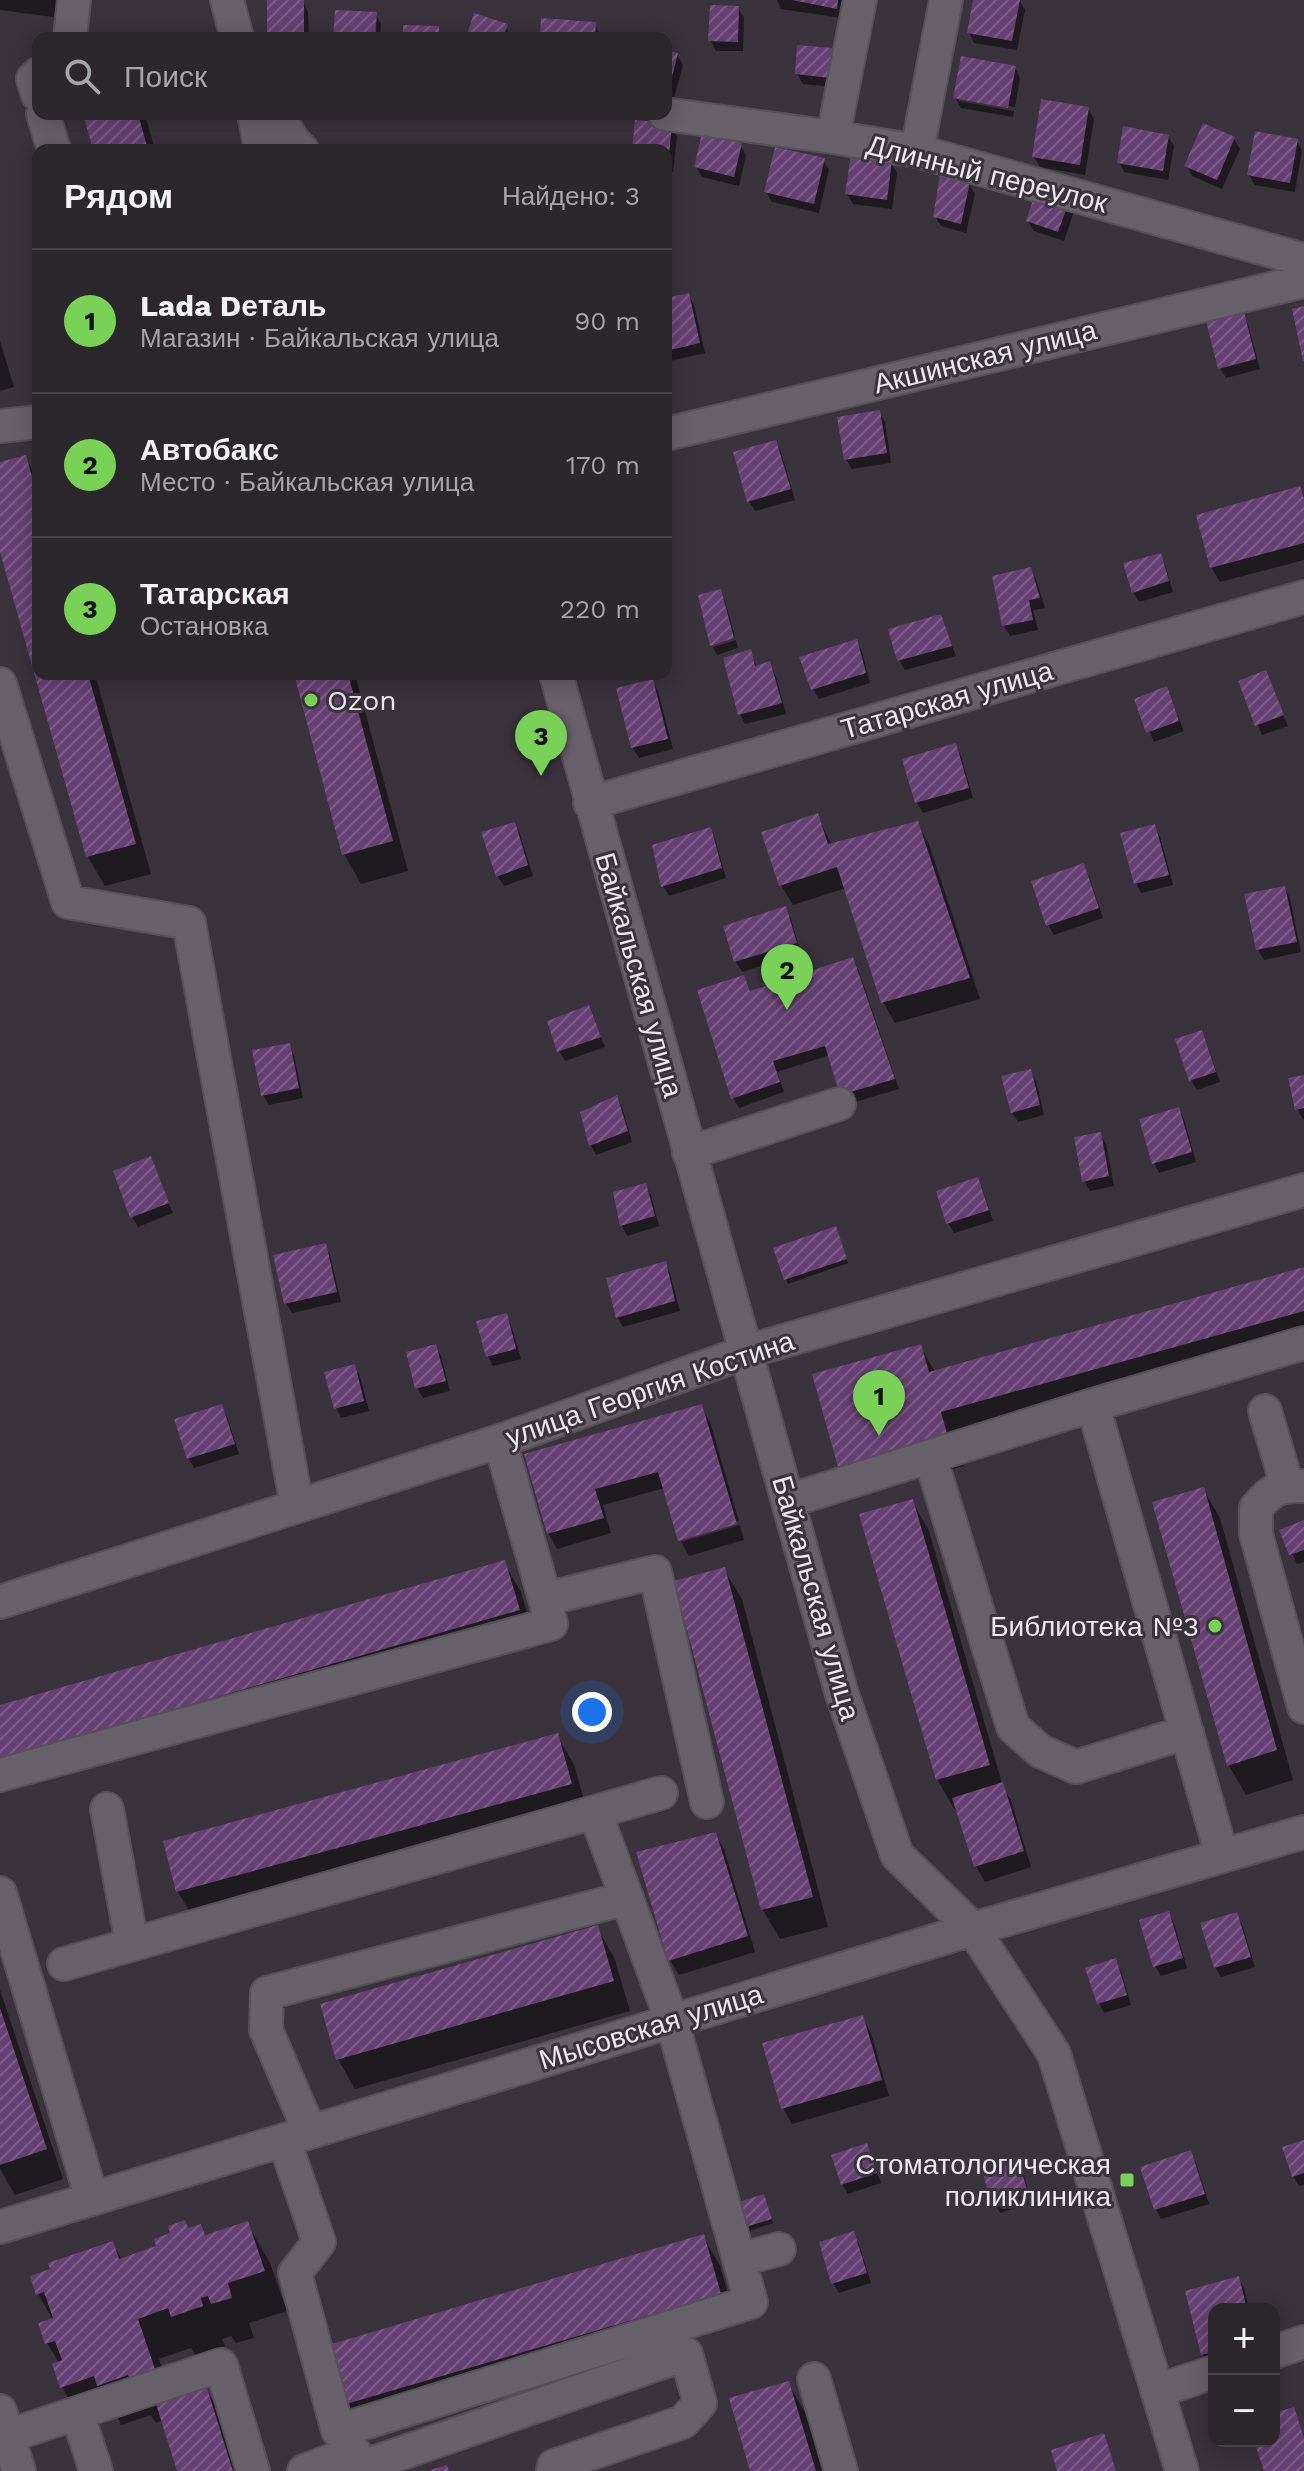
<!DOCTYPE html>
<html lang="ru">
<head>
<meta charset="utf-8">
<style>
  :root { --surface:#2c262d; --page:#383239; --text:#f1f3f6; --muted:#a6a5aa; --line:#484349; --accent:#7ad157 }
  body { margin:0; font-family:"Work Sans",sans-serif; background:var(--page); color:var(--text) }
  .controls { position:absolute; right:24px; bottom:24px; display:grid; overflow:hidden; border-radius:16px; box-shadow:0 4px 20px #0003 }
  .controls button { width:72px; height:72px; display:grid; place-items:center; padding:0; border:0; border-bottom:2px solid var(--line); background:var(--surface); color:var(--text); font:40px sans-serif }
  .you { position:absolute; left:592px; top:1712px; width:28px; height:28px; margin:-20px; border:6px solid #fff; border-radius:50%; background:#1a73e8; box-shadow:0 0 0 12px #1a73e833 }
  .badge { display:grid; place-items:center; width:52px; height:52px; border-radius:50%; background:var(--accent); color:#111; font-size:26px; font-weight:700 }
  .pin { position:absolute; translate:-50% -66px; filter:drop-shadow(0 2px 4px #0008) }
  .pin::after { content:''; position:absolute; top:42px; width:28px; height:24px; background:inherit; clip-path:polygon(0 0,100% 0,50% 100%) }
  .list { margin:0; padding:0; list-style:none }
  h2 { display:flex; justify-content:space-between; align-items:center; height:104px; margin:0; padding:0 32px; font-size:34px }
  h2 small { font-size:26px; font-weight:400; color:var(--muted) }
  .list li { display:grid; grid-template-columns:52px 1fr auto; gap:24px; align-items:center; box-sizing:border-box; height:144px; padding:0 32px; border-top:2px solid var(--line) }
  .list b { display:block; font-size:30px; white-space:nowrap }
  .list p { margin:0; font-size:26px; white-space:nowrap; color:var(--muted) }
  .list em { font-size:26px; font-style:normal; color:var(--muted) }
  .icon { flex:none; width:44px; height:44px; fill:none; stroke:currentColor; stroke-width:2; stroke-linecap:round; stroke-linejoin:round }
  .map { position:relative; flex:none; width:1304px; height:2471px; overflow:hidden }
  .search { position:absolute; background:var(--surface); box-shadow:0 4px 20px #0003; left:32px; top:32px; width:640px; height:88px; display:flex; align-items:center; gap:20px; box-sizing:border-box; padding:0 28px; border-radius:16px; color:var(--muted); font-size:30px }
  .panel { position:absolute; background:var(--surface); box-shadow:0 4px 20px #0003; left:32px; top:144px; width:640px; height:536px; border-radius:16px }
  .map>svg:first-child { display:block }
  .shadow { fill:#0007 }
  .building { fill:url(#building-hatch) }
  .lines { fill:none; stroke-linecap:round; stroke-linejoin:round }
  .minor-casing { stroke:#565058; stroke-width:36 }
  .minor { stroke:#68606b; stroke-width:32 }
  .poi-dot { fill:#7ad157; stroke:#3a323c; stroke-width:3 }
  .labels { text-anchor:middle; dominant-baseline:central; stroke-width:6; stroke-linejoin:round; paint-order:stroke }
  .street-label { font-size:28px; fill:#ede8ef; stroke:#3a323c }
  .poi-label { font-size:28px; fill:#ede8ef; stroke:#3a323c; text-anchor:end }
</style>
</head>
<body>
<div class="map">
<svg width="1304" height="2471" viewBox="0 0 1304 2471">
  <defs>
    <pattern id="building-hatch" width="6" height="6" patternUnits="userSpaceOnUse" patternTransform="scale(2)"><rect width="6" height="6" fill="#674073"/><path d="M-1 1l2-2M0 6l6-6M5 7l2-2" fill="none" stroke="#7d5c87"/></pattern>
  </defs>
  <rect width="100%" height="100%" fill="#3a323c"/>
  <!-- shadow -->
  <path class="shadow" d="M0,0H78L75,20L0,10Z
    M777,0H845L842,18L781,9Z
    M975,0H1019L1025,10L1017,50L974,43L969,32Z
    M303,2L308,12L309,38H273L269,32Z
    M738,8L744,18L743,51H716L710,40Z
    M375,14L381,24L380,38H335Z
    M594,24L600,34V38H542Z
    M506,26L511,38H468Z
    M832,50L837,60L835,87L803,84L797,74Z
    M666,52L677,55L683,65L674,98L666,96Z
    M1015,68L1020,78L1015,107L959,97V101L1014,111L1013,117L961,108L955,97Z
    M1088,109L1094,119L1085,175L1040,167L1034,157Z
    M85,114H145L155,150H95Z
    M671,126L677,136L673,172H666V150H634Z
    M1168,136L1174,146L1168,180L1124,172L1119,162Z
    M1234,139L1240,149L1222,189L1192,176L1187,166Z
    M1297,141L1302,151L1295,192L1255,185L1249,175Z
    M740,145L746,155L739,186L702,177L696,167Z
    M823,160L829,170L819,213L772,202L766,192Z
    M891,162L897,173L892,209L853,204L847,194Z
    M969,184L975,194L966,233L941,226L935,216Z
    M1068,201L1074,211L1064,241L1034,231L1028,221Z
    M688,295L694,305L705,353L666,362V300Z
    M1243,314L1248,324L1260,369L1226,378L1220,368Z
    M0,341L14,387L0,391Z
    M879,412L885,422L891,463L852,469L846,459Z
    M775,442L781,452L795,500L755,511L749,501L735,453Z
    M25,457L38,479V674H95L151,874L105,886L88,857L0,545V464Z
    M1299,488L1304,496V560L1220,582L1211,567Z
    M1160,555L1165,565L1173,592L1139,602L1133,592Z
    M1030,569L1036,579L1045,608L1033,610L1038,630L1010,636L1004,626L994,577Z
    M720,591L725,601L735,636L712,643Z
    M940,616L956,656L905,670L899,660Z
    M736,640L738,648L717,655L713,647Z
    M856,642L862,651L870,683L819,699L813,689Z
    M750,652L757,667L769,664L775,674L786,714L745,724L740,714Z
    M1265,672L1288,726L1262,735L1240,682Z
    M296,674H355L408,871L361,884L344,854Z
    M652,681L658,691L673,749L639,758L633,748L619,690Z
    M1166,689L1184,731L1154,742L1136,700Z
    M955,746L961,756L973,798L923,813L917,803L905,760Z
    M817,815L832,845L917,823L929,844L980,999L895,1023L883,1002L846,888L793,905L781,885Z
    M514,824L520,834L533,876L504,886L498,877L483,833Z
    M1154,826L1160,836L1173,885L1141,893L1136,883Z
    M710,829L715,839L726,878L669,896L663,886Z
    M1083,866L1089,876L1103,918L1054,935L1048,925Z
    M1284,888L1290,898L1301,952L1264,960L1258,950L1246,896Z
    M785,909L791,919L801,953L742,972L736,962L725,927Z
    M853,959L858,969L899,1089L848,1104L830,1055L777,1072L784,1092L739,1108L733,1098L699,992L744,977L751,992Z
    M588,1007L605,1047L565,1061L559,1051Z
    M1201,1032L1206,1042L1220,1082L1197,1090L1191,1080Z
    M289,1045L294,1055L303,1098L269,1105L263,1095Z
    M1030,1071L1036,1081L1044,1115L1018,1122L1012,1112Z
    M1304,1077V1119H1303L1297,1109Z
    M616,1097L622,1107L632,1142L596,1155L591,1145Z
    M1178,1109L1184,1119L1196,1162L1159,1173L1154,1163Z
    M1100,1134L1106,1144L1114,1186L1090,1191L1084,1181Z
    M150,1159L173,1213L138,1227L132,1217Z
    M977,1180L983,1190L993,1221L954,1233L948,1223Z
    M645,1185L651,1195L659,1226L627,1236L622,1226L616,1194Z
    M837,1233L848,1263L788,1284L775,1249Z
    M325,1245L330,1255L341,1302L292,1313L286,1303Z
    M665,1263L670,1273L680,1311L623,1327L618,1318L608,1279Z
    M1304,1269V1345L957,1441L964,1466L857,1496L840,1466L814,1376L920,1346L935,1372Z
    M506,1315L511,1325L521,1359L493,1366L488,1356Z
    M435,1346L441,1356L450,1391L423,1398L417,1388Z
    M354,1366L360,1376L369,1411L341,1418L336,1408Z
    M221,1406L227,1416L239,1454L194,1468L188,1458Z
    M701,1406L710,1422L739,1521L680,1538V1541L665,1488L603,1505L611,1533L557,1549L548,1533L526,1456Z
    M1203,1489L1220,1518L1293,1780L1246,1795L1229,1766L1155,1503Z
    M912,1501L929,1531L1004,1790L1011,1800L1031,1867L985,1882L976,1866L958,1808L954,1809L937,1779Z
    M1304,1522V1562L1297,1564L1282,1531Z
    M740,1525L744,1540L689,1556L681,1542Z
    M504,1563L521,1592L535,1640L11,1790L0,1770V1707Z
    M724,1570L742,1599L828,1927L780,1939L763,1910L676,1582Z
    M557,1735L574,1765L588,1814L195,1921L178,1892L165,1843Z
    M715,1834L724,1849L755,1952L679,1975L670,1960Z
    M1168,1913L1174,1923L1187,1968L1161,1976L1155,1966Z
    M1236,1914L1242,1924L1255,1967L1221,1977L1215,1967Z
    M597,1928L614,1957L630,2011L355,2089L338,2059Z
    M1115,1961L1121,1971L1131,2005L1104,2013L1099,2003Z
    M0,1990L63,2179L15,2195L0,2169Z
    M862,2017L871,2033L889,2096L792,2124L783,2108Z
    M1304,2142V2185L1299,2186L1293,2176Z
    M866,2145L872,2155L881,2183L848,2194L842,2184Z
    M1190,2153L1196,2163L1209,2204L1161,2219L1156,2209Z
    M1018,2165L1024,2175L1032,2203L1000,2213L994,2203Z
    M766,2200L773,2223L747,2232L744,2227Z
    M247,2223L270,2263L287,2311L249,2323L254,2338L236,2343L231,2336L222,2339L225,2346L196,2356L191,2348L159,2359L172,2398L205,2387L222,2417L239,2471H179L163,2420L156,2423L151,2415L121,2425L117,2416L85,2427L62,2387L59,2363L47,2343L53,2320L38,2294L32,2278L112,2243L122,2260L159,2248L188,2230L200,2226L206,2237Z
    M853,2234L859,2244L871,2283L839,2293L833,2283Z
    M703,2236L720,2266L737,2324L362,2434L345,2404Z
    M1238,2278L1244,2288L1249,2309H1214V2363L1209,2365L1203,2355L1188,2292Z
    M788,2383L811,2423L825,2471H752Z"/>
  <!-- building -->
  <path class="building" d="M267,0H304V32H267Z
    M792,0H838L837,9Z
    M973,0H1020L1012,41L967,33Z
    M710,5L739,6L738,42L708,41Z
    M335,10L377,12L375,38H333Z
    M474,13L508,24L503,38H466Z
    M541,18L596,22L595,38H540Z
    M403,25L439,26V38H403Z
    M797,45L833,48L830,78L795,74Z
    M666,50L678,53L669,89H666Z
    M961,56L1016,66L1008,108L953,98Z
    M1041,99L1089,107L1080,165L1032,157Z
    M83,114H138L148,150H93Z
    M635,120L672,124L668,165H666V150H632Z
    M1203,123L1235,137L1217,180L1184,166Z
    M1123,126L1169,135L1163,171L1117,163Z
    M1255,131L1298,139L1290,183L1247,175Z
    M702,133L742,143L734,177L694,167Z
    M441,144L443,150H425V149Z
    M775,147L825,158L814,204L764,192Z
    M851,154L892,161L887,200L845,194Z
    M940,174L970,182L961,224L933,217Z
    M1037,188L1070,199L1058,232L1026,221Z
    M689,293L700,343L666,351V298Z
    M1304,306V361H1303L1292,309Z
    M1244,312L1256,359L1218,369L1206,321Z
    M880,410L887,453L844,460L837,417Z
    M776,440L791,489L747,502L733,452Z
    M26,455L38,497V674H88L136,844L86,857L0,552V462Z
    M1300,486L1304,498V543L1210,568L1196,515Z
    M1161,553L1169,581L1132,593L1123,563Z
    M1031,567L1040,598L1029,600L1033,620L1002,626L992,576Z
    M721,589L734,638L710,646L698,595Z
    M941,614L952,646L897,661L888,629Z
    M857,639L866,673L811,690L799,657Z
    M751,649L755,666L770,661L782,703L738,715L723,658Z
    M1266,670L1284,715L1255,726L1238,681Z
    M294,674H348L393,841L342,855Z
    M653,679L668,739L631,748L616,688Z
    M1167,686L1179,721L1146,733L1134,699Z
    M956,743L969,788L915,803L902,759Z
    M818,813L828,844L918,821L970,978L881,1003L837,867L779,886L761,832Z
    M515,822L528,865L496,877L481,832Z
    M1155,824L1169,875L1134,884L1120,833Z
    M711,827L722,868L661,887L652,845Z
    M1084,863L1099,908L1046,926L1031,881Z
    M1285,886L1297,942L1256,950L1244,894Z
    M786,906L797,943L734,962L723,926Z
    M853,957L895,1079L840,1095L825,1046L773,1061L780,1082L731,1099L697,990L744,975L750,991Z
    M589,1005L601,1037L557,1052L547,1021Z
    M1202,1030L1216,1072L1189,1081L1175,1039Z
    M290,1043L299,1088L261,1096L252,1050Z
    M1031,1069L1040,1105L1011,1113L1001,1076Z
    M1304,1075V1108L1295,1110L1288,1078Z
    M617,1095L628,1131L589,1146L580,1112Z
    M1179,1107L1192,1152L1152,1164L1139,1119Z
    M1101,1132L1109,1176L1082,1182L1074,1137Z
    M151,1156L169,1203L130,1218L113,1171Z
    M978,1177L989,1210L946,1224L936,1191Z
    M646,1183L655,1216L620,1226L613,1192Z
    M836,1226L847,1259L784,1280L773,1248Z
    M326,1243L337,1292L284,1304L273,1255Z
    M666,1261L675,1301L616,1318L606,1278Z
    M1304,1267V1311L941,1412L948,1437L838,1467L812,1374L921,1344L929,1372Z
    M507,1313L516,1349L486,1357L476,1321Z
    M436,1344L446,1381L415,1389L406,1352Z
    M355,1364L364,1401L334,1409L324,1372Z
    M222,1404L235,1444L187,1459L174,1419Z
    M702,1404L737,1524L678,1541L658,1472L595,1489L604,1518L547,1534L524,1454Z
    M1204,1487L1277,1750L1227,1766L1152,1502Z
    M913,1499L990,1765L936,1780L859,1514Z
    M1304,1520V1550L1289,1555L1279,1530Z
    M505,1560L520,1610L0,1759V1705Z
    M725,1567L813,1897L761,1910L674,1581Z
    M558,1733L572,1784L176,1892L163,1841Z
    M1003,1782L1024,1851L974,1867L952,1798Z
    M716,1832L748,1936L668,1961L636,1852Z
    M1169,1911L1183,1958L1153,1967L1139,1920Z
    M1237,1912L1251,1957L1214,1968L1200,1923Z
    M598,1925L614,1981L336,2060L320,2004Z
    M1116,1958L1127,1995L1097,2004L1085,1968Z
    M0,2008L47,2149L0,2165Z
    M863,2015L882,2080L781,2109L762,2043Z
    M1304,2140V2173L1292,2177L1282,2147Z
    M867,2143L877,2173L841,2185L831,2155Z
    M1191,2150L1205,2194L1154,2210L1140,2167Z
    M1019,2162L1028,2193L992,2204L983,2174Z
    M764,2194L772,2219L742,2228L735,2203Z
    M185,2220L188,2228L201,2224L205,2235L248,2221L265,2271L228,2283L232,2298L211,2304L208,2296L201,2298L203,2306L171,2317L168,2308L138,2319L157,2375L131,2384L128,2375L97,2386L94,2376L60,2388L52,2364L62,2360L55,2341L45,2344L38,2323L53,2318L44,2292L36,2295L30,2276L50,2269L48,2263L113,2241L119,2259L156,2246L154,2239L170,2233L168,2226Z
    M854,2231L867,2273L831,2284L819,2242Z
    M704,2234L721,2294L343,2405L325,2346Z
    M1239,2276L1247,2309H1214V2352L1201,2355L1185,2291Z
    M789,2381L816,2471H750L729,2398Z
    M206,2385L233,2471H177L155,2401Z
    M1294,2407L1304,2438V2471H1264L1254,2441H1274V2413Z
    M1104,2433L1116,2471H1057L1051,2450Z
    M447,2465L449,2471H430V2470Z"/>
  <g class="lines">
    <!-- minor casing -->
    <g class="minor-casing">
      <path id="minor" d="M227,0L237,38
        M70,38L74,0
        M38,74L33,79L38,95
        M43,114L54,150
        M254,114L261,150
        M277,114L293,141L302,150
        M665,114L833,137L917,151L1304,260
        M833,137L860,0
        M917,151L946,0
        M0,426L38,422
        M666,434L1304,281
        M556,674L841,1691L897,1855L973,1929L1054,2054L1182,2471
        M0,684L68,902L189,923L297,1506
        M590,803L1304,597
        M689,1153L839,1104
        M1093,1405L1222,1856
        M1265,1411L1287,1485
        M500,1441L545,1599L655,1572L707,1802
        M930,1456L1013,1727L1040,1751L1076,1767L1187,1732
        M1304,1486C1279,1485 1272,1489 1256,1508V1534L1304,1707
        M788,1501L1093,1405L1304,1343
        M0,1602L500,1441L746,1352L1304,1190
        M0,1775L551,1624L545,1599
        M107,1809L132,1944
        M595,1812L661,1793
        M0,1893L92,2199
        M64,1964L595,1812L672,2021L751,2302L338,2431L295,2273L319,2242L284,2140
        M310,2132L266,2030L267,1993L627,1898
        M0,2227L973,1929L1304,1832
        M739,2260L779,2249
        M1274,2352L1304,2342
        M814,2379L841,2471
        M1157,2391L1214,2372
        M0,2411L19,2471
        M77,2413L96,2471
        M8,2436L221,2365L253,2471
        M359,2468L686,2354L700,2403L683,2422L554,2466L553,2471
        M304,2471L354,2452L360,2471"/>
    </g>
    <!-- minor -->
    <use href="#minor" class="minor"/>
  </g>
  <!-- markers -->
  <g class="poi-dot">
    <circle cx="311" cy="700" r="8"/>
    <circle cx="1215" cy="1626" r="8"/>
    <rect x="1119" y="2172" width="16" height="16" rx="4"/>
  </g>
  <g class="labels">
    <!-- street labels -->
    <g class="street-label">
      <text transform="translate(987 174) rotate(14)">Длинный переулок</text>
      <text transform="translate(985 357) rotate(-14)">Акшинская улица</text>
      <text transform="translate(947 700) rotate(-16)">Татарская улица</text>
      <text transform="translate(639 975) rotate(74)">Байкальская улица</text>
      <text transform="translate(650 1389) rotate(-19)">улица Георгия Костина</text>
      <text transform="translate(816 1598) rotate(74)">Байкальская улица</text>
      <text transform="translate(651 2027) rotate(-17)">Мысовская улица</text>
    </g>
    <!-- poi labels -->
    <g class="poi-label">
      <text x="327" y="700" text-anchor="start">Ozon</text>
      <text x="1199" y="1626">Библиотека №3</text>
      <text x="1111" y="2164">Стоматологическая<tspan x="1111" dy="32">поликлиника</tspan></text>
    </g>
  </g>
</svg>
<div class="controls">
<button>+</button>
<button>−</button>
</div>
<div class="you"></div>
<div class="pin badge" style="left:879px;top:1436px">1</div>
<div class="pin badge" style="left:787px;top:1010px">2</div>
<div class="pin badge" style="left:541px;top:776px">3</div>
<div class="search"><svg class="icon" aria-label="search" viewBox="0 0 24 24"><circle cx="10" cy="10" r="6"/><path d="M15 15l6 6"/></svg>Поиск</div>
<section class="panel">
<h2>Рядом<small>Найдено: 3</small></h2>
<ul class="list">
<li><span class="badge">1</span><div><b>Lada Dеталь</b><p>Магазин · Байкальская улица</p></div><em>90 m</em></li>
<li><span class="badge">2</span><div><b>Автобакс</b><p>Место · Байкальская улица</p></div><em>170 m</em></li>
<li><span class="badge">3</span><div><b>Татарская</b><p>Остановка</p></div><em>220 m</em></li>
</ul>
</section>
</div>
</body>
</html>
